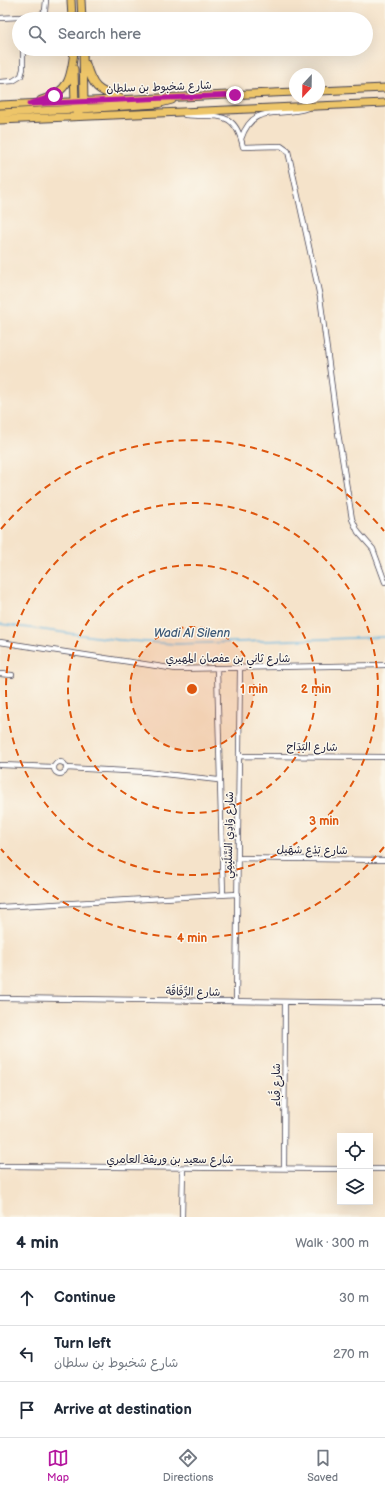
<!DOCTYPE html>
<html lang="en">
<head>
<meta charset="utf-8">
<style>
  :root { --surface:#fff; --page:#f6f6f7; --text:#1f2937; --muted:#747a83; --line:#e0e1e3; --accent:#b5179e }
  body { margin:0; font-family:"Balsamiq Sans","Playpen Sans Arabic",sans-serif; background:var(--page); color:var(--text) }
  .controls { position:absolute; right:12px; bottom:12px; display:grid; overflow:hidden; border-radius:0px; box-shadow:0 4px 16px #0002 }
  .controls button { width:36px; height:36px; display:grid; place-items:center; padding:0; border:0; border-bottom:1px solid var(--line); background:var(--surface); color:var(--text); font:20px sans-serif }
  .compass { position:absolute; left:289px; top:68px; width:36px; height:36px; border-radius:50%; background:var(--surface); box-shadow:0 4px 16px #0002; rotate:202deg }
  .stop { position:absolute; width:12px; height:12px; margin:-9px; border:3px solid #b5179e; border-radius:50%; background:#fff }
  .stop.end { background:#b5179e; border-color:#fff; box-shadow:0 1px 4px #0008 }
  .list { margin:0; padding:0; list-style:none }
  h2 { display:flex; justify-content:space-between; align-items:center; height:52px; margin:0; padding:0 16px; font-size:17px }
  h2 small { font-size:13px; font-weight:400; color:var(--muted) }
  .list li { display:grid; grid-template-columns:26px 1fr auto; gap:12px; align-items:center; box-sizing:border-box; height:56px; padding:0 16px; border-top:1px solid var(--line) }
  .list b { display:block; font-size:15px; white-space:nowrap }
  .list p { margin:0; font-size:13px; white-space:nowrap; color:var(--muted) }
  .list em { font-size:13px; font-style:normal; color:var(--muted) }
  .icon { flex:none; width:22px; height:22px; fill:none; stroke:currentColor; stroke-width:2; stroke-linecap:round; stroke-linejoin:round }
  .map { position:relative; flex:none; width:385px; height:1217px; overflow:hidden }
  .search { position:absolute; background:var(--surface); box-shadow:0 4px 16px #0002; left:12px; right:12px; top:12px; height:44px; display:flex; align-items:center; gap:10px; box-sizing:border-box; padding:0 14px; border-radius:22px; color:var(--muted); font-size:15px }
  .sheet { height:220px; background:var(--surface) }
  nav { display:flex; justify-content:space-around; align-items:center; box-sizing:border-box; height:56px; border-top:1px solid var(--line); background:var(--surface); font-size:11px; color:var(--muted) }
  nav a { display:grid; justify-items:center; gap:2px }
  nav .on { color:var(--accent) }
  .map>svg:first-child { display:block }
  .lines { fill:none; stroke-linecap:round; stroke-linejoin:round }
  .stream { stroke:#64b4df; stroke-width:1.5 }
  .minor-casing { stroke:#423f50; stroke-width:6 }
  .primary-casing { stroke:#423f50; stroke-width:9 }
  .minor { stroke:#fff; stroke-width:4.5 }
  .primary { stroke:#edc569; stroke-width:7 }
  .route { stroke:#b5179e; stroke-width:5 }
  .ring { fill:none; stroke:#de560e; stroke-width:2; stroke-dasharray:7 5 }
  .labels { text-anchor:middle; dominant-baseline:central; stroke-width:3; stroke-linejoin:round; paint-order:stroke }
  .street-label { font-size:11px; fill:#22223b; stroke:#fbf7ec }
  .water-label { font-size:12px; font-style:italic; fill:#395574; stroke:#fbf7ec }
  .centre { fill:#de560e; stroke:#fbf7ec; stroke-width:2 }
  .ring-label { font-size:12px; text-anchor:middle; font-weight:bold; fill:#de560e; stroke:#fbf7ec; stroke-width:3; stroke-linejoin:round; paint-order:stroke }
</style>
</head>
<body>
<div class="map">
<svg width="385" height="1217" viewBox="0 0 385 1217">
  <rect width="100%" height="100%" fill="#fbf7ec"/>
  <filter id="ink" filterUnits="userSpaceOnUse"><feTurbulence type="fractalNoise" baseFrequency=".025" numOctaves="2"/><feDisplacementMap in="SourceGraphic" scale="8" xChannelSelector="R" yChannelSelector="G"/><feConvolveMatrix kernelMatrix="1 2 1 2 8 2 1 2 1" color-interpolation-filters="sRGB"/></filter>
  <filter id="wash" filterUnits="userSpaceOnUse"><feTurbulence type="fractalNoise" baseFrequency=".012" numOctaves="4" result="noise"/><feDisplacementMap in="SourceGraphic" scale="16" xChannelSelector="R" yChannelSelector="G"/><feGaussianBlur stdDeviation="0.9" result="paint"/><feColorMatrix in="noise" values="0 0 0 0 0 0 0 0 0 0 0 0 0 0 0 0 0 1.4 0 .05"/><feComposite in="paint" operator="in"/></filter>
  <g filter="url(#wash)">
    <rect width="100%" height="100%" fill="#f5e3ca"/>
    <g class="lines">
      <!-- stream -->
      <path class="stream" d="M0,624L119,640L175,644L385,637"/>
    </g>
  </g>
  <g filter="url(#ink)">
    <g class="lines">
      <!-- minor casing -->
      <g class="minor-casing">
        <path id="minor" d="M0,18L39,16L45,11L46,0
          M0,82L13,81L21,76L23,69V49
          M185,115C216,118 235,108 243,147L281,146L288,151L320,297L338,433L352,519L358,532L373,549L385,582
          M241,139C254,101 279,119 308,108
          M0,642L176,669L385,665
          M217,669L223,895
          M0,674L12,675
          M239,756L385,757
          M54 768a6 6 0 1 1 12 0a6 6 0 1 1-12 0Z
          M0,765L53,767
          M66,768L146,772L218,780
          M238,858L385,860
          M0,907L238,894
          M0,998L385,1003
          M236,1001L240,669
          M0,1166L340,1169
          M284,1168L285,1002
          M370,1169H385
          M182,1217L183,1168"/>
      </g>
      <!-- primary casing -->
      <g class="primary-casing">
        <path id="primary" d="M71,0L72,19
          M81,0L82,19
          M83,49L84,104
          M86,64C93,87 97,91 120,98
          M74,69L75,105
          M319,91L385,88
          M41,100C69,92 71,78 74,51
          M0,105L295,92
          M0,113L75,109L81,106
          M75,116L81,109L157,104L172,100
          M0,120L385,103"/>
      </g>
      <!-- minor -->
      <use href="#minor" class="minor"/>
      <!-- primary -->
      <use href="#primary" class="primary"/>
    </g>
  </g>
  <g class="lines" filter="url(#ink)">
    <!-- route -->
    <path class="route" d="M54,96L29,104L235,95"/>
  </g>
  <!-- distance rings -->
  <circle cx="192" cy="689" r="62" fill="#de560e" fill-opacity=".12"/>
  <g class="ring">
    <circle cx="192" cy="689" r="62"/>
    <circle cx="192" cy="689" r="124"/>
    <circle cx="192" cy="689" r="186"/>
    <path d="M384 847A249 249 0 0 1 1 849M1 529A249 249 0 0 1 384 531"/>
  </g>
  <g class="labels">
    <!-- street labels -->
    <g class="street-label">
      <text transform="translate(159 87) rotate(-2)">شارع شخبوط بن سلطان</text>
      <text x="228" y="658">شارع ثاني بن عفصان المهيري</text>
      <text transform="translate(312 747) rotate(1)">شارع البَدَاح</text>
      <text transform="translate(229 835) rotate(-89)">شارع وَادِي السِّلَيْمِي</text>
      <text transform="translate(312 850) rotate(1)">شارع بَدْع سْهَيل</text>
      <text transform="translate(193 992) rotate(1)">شارع الرُّفَاقَة</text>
      <text transform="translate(276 1085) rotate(-90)">شارع قُباء</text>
      <text x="170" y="1159">شارع سعيد بن وريقة العامري</text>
    </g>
    <!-- water labels -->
    <g class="water-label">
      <text x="192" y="633">Wadi Al Silenn</text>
    </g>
  </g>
  <circle cx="192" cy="689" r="6" class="centre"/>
  <g class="ring-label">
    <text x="254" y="693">1 min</text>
    <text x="316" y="693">2 min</text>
    <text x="324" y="825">3 min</text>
    <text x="192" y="942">4 min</text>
  </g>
</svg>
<div class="controls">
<button><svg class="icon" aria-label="locate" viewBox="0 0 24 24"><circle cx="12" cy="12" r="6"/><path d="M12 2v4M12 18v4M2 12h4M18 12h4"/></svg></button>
<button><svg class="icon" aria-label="layers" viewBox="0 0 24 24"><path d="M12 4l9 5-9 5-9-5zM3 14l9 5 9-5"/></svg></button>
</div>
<svg class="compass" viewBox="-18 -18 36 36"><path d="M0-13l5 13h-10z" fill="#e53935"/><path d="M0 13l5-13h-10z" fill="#747a83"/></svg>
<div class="stop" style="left:54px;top:96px"></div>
<div class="stop end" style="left:235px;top:95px"></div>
<div class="search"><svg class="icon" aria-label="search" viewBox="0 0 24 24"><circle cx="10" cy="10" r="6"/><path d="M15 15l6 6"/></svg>Search here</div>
</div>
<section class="sheet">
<h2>4 min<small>Walk · 300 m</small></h2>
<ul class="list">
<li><svg class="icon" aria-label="ahead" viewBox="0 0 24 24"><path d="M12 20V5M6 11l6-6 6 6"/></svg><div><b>Continue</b></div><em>30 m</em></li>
<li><svg class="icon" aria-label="left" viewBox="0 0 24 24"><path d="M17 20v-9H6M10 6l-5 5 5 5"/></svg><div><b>Turn left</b><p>شارع شخبوط بن سلطان</p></div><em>270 m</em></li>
<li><svg class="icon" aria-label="arrive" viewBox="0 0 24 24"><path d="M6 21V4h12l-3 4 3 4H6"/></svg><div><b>Arrive at destination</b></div></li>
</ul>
</section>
<nav>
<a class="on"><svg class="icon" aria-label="map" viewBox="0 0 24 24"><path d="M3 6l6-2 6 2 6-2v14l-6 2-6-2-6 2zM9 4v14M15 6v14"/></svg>Map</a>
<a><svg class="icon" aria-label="directions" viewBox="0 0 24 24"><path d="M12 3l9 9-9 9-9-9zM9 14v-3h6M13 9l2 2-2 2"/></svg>Directions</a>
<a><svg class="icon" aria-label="saved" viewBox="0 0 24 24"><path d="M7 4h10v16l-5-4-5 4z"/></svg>Saved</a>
</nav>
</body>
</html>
